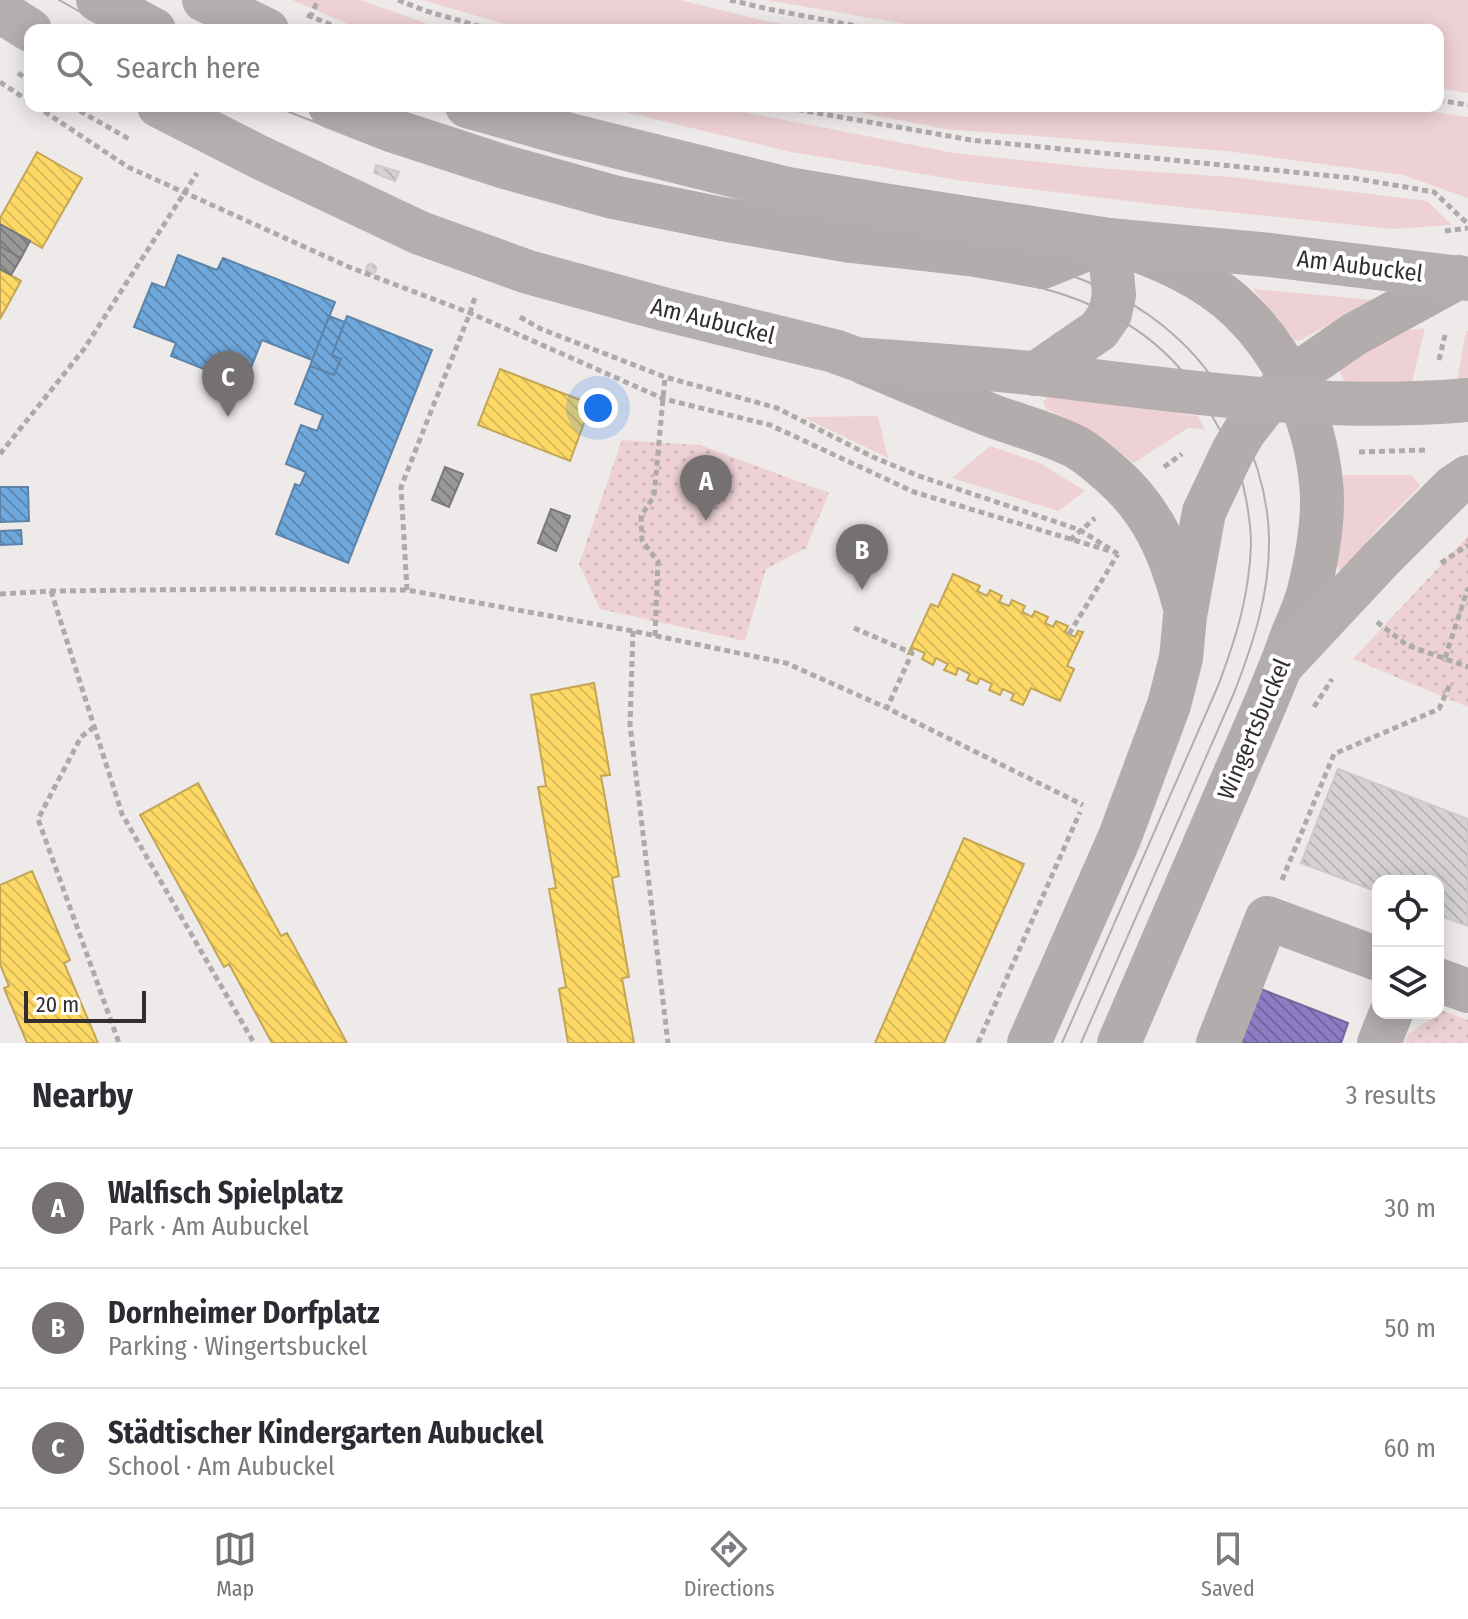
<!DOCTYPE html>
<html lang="en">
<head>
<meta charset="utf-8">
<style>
  :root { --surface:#fff; --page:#f7f7f7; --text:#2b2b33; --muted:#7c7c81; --line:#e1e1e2; --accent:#757071 }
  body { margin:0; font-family:"Fira Sans Condensed",sans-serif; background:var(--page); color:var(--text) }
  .controls { position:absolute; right:24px; bottom:24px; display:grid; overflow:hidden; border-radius:16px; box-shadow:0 4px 20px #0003 }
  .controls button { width:72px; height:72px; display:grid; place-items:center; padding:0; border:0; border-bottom:2px solid var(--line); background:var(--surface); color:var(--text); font:40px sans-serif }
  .scale { position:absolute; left:24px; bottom:20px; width:122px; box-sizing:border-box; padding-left:8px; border:4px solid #332f30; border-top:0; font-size:22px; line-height:28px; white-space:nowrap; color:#332f30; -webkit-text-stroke:6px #fff; paint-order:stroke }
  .you { position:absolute; left:598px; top:408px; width:28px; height:28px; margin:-20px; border:6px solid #fff; border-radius:50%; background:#1a73e8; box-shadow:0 0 0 12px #1a73e833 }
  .badge { display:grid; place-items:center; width:52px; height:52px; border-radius:50%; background:var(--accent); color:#fff; font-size:26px; font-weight:700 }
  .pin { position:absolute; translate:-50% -66px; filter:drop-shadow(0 2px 4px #0008) }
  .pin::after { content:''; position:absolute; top:42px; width:28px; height:24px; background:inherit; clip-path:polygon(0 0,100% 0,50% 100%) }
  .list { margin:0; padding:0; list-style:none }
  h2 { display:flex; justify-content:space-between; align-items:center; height:104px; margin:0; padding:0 32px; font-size:34px }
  h2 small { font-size:26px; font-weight:400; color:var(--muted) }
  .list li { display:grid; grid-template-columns:52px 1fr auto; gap:24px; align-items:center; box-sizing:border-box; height:120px; padding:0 32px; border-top:2px solid var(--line) }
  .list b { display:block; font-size:30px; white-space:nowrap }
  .list p { margin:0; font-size:26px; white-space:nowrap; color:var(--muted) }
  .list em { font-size:26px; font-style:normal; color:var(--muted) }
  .icon { flex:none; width:44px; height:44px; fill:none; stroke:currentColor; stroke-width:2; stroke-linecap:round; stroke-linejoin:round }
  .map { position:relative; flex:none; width:1468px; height:1043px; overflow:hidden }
  .search { position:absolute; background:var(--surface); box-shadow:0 4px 20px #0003; left:24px; right:24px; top:24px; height:88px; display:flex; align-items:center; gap:20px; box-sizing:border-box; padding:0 28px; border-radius:16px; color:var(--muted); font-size:30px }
  .sheet { height:464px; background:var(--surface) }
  nav { display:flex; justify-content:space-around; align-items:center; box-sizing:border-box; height:112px; border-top:2px solid var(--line); background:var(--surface); font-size:22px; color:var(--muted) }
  nav a { display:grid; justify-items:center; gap:4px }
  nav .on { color:var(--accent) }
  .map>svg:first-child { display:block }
  .green { fill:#edd1d5 }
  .park { fill:url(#park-dots) }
  .homes { fill:url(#homes-back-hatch); stroke:#c2a656; stroke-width:2 }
  .offices { fill:url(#offices-back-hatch); stroke:#736597; stroke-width:2 }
  .schools { fill:url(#schools-back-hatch); stroke:#5d84a8; stroke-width:2 }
  .industry { fill:url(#industry-back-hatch); stroke:#7a797a; stroke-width:2 }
  .building { fill:url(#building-back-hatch); stroke:#cdc9c9; stroke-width:2 }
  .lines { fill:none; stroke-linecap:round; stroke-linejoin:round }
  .path { stroke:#aeaaaa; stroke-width:5; stroke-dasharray:6 4; stroke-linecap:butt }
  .minor { stroke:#b2acac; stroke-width:44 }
  .major { stroke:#b5aeae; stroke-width:44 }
  .tram { stroke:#b2aeae; stroke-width:2 }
  .labels { text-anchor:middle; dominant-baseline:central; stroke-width:8; stroke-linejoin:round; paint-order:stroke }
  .street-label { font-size:24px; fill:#332f30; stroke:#fff }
</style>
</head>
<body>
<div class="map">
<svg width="1468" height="1043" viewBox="0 0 1468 1043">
  <defs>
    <pattern id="park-dots" width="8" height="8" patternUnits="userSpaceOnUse" patternTransform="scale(2)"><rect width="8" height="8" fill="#edd1d5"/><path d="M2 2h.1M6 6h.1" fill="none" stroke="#ccb4b7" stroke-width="1.8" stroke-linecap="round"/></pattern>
    <pattern id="homes-back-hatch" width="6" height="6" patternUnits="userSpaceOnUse" patternTransform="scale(2)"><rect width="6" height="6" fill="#ffd966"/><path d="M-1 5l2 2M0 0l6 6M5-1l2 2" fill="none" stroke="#dbbb59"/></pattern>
    <pattern id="offices-back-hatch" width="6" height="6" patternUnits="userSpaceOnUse" patternTransform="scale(2)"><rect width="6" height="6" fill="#8e7cc3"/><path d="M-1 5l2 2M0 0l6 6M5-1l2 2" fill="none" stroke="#75669f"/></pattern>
    <pattern id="schools-back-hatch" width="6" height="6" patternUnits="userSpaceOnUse" patternTransform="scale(2)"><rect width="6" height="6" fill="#6fa8dc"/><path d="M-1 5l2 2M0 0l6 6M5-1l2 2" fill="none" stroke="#5c89b3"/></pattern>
    <pattern id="industry-back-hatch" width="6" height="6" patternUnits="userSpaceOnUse" patternTransform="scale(2)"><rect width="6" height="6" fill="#999"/><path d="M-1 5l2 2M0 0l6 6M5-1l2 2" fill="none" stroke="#7d7d7d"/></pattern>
    <pattern id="building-back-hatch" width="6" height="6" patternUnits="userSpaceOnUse" patternTransform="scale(2)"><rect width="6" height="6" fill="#d6d2d3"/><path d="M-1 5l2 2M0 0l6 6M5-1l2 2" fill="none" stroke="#b8b5b5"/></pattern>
  </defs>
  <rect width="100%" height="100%" fill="#efeaea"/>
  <!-- green -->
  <path class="green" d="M292,0H360L445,30H362Z
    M422,0H680L761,20L816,30H526Z
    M767,0H1468V93L1438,88V30H939Z
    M601,106H713L954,153L1097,168L1231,177L1427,201L1452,225L1393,229L1152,204L964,181L791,152Z
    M826,106L1401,107L1468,117V198L1403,175L1226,151L946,129Z
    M1253,289L1373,300L1299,341L1294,340Z
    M1425,328L1412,382H1345L1340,373L1345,361L1396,332Z
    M1466,331H1468V379L1457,380Z
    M1048,397L1198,416L1205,429L1188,428L1134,463L1092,431L1046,409L1043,402Z
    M878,416L888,458L803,417Z
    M990,446L1040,463L1085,491L1058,511L952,478Z
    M1343,475H1412L1420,486L1378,528L1347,567L1341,571L1335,565L1341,523Z"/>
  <!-- park -->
  <path class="park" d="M622,440L700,445L829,493L806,548L766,569L745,641L600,609L579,564Z
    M1468,536V707L1353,659Z
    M1443,1011L1468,1020V1043H1403L1408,1034Z"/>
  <!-- homes -->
  <path class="homes" d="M37,152L82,178L42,248L0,224V218Z
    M0,269L21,281L0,319Z
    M500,369L591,404L570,461L478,425Z
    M953,574L980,586L977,591L987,596L990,590L1002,596L999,602L1009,606L1012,600L1025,606L1022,612L1032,617L1035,611L1048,617L1045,623L1053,627L1056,621L1068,626L1065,632L1075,637L1078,631L1083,632L1067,666L1074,669L1060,701L1031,688L1023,705L1011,700L1014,694L1003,689L1000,695L989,690L992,684L980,678L977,684L967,680L970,674L958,668L956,675L944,670L948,664L936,658L933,665L922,659L925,653L913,648L910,654H908L931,604L938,607Z
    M594,683L610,775L601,776L619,876L612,878L629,977L622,978L634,1043H568L559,989L566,987L549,889L556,888L538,787L546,786L531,695Z
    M198,783L281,936L287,933L347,1043H272L229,964L224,967L140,815Z
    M964,838L1024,864L944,1043H875Z
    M32,871L70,960L64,963L98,1043H27L4,988L9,986L0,964V885Z"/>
  <!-- offices -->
  <path class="offices" d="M1256,987L1348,1023L1341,1043H1234Z"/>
  <!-- schools -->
  <path class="schools" d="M178,255L217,270L223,258L335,302L312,360L262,340L244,385L171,356L176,343L134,327L152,283L165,288Z
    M329,316L345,322L332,355L341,359L334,375L310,366Z
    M347,316L432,350L348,563L276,534L295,484L300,486L306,472L286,464L301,425L317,431L323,415L295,404L310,366L334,375L341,359L332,355Z
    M0,487H28L29,521L0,522Z
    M21,530L22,544L0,545V531Z"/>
  <!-- industry -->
  <path class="industry" d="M0,224L30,241L21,258L0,246Z
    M0,246L21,258L11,275L0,269Z
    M445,467L463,474L449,507L432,500Z
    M551,509L570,516L556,551L538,543Z"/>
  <!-- building -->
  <path class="building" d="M376,165L399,172L395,181L374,173Z
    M366 269a5 5 0 1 1 10 0a5 5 0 1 1-10 0Z
    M1338,769L1468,819V926L1438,915V881H1378V892L1301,863Z"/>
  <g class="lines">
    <!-- path -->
    <path class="path" d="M398,0L426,11L492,30
      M730,0L768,9L877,30
      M307,15L344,30
      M310,18L318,0
      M18,73L30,81
      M0,82L30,102
      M1438,100L1468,105
      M36,106L128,167L349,267L470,313L664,399L770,425L914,492L1110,551
      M71,106L129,139
      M778,106L971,140L1353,178L1434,192L1468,224
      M1445,231L1468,228
      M520,317L541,329L665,377L777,408L873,457L919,476L1080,530L1118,554
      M1439,360L1445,335
      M1359,452L1426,450
      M0,454L84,349L197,173
      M1164,467L1182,454
      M1070,540L1095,518
      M1441,563L1468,545
      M407,590L401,487L470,313L475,297
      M51,591L122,814L254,1043
      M0,594L51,591L240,589L407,590L633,631L786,663L887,708L1083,805
      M1377,622L1407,645L1468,667
      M854,628L912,653L887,708
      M633,631L630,725L668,1043
      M1069,634L1118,554
      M655,636L658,561L642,541L641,516L654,496L665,377
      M1445,658L1468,588
      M1314,707L1332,679
      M94,727L81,737L38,819L119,1043
      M1282,880L1334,754L1439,709L1451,682
      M978,1043L1080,812"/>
    <!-- minor -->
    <path class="minor" d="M98,0L154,30
      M330,106L391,130L505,167L613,197L722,219L851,241L976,255L1043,267L1109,240C1155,256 1205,275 1241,311C1287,356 1315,419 1321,483C1325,517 1317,558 1309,591C1305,606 1298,622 1292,636C1275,684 1254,730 1234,776C1196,865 1157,954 1119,1043
      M865,363C907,380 948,399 990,415C1019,426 1049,433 1076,447C1089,454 1099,464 1110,473C1152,509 1170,551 1184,604
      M1438,980L1468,991
      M1029,1043L1119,839L1169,705L1181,658L1185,616L1204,512L1233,451L1244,432L1269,400L1291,378L1353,335L1459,277
      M1218,1043L1267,918L1378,959
      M1379,1043L1391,1013"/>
    <!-- major -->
    <path class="major" d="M204,0L267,30
      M0,11L30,30
      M159,106L259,157L420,233L528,272L663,309L834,351L856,359C916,364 977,367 1038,374C1180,391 1324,413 1468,400
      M467,106L570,135L788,189L889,206L1109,240L1270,255L1468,279
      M1035,374L1099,330L1110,314L1114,295L1109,240
      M1282,665L1382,558L1453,487L1468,477"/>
    <!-- tram -->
    <path class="tram" d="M59,0L112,30
      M98,0L154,30
      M274,106C403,158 537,201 673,229C782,251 893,264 1003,279C1071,292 1137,317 1183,372C1197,387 1206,405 1216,423C1221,432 1227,440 1231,449C1243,473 1251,519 1251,545C1249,597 1236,638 1218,686L1062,1043
      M332,106C390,127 448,150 507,168C576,189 647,204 718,219C782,232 848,240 913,248C945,252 977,255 1008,261C1020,263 1034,264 1046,267C1092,281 1139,303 1175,336C1228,383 1268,467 1269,539C1270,593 1253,644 1234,693L1081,1043"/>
  </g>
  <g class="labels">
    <!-- street labels -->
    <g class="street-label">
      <text transform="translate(1360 266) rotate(7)">Am Aubuckel</text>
      <text transform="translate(713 321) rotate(14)">Am Aubuckel</text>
      <text transform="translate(1254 729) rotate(-67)">Wingertsbuckel</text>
    </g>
  </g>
</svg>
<div class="controls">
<button><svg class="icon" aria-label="locate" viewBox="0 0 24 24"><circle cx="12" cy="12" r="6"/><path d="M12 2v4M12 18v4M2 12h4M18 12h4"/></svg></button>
<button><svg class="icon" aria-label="layers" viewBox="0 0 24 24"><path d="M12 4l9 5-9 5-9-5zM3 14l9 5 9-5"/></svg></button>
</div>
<div class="scale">20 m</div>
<div class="you"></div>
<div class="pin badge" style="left:706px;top:521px">A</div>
<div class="pin badge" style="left:862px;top:590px">B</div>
<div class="pin badge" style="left:228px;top:417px">C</div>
<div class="search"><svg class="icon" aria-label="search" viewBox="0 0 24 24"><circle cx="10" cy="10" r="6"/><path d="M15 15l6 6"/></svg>Search here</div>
</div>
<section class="sheet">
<h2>Nearby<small>3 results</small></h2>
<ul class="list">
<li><span class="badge">A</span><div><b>Walfisch Spielplatz</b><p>Park · Am Aubuckel</p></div><em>30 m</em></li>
<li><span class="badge">B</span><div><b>Dornheimer Dorfplatz</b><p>Parking · Wingertsbuckel</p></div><em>50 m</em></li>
<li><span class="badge">C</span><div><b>Städtischer Kindergarten Aubuckel</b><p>School · Am Aubuckel</p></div><em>60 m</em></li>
</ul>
</section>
<nav>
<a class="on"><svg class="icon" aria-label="map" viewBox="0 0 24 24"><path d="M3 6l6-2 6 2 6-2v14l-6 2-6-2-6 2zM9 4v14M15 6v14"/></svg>Map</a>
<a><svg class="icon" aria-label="directions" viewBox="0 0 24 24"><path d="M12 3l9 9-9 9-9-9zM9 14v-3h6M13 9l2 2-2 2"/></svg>Directions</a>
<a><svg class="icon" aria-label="saved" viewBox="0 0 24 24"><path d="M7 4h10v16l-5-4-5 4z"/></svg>Saved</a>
</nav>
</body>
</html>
